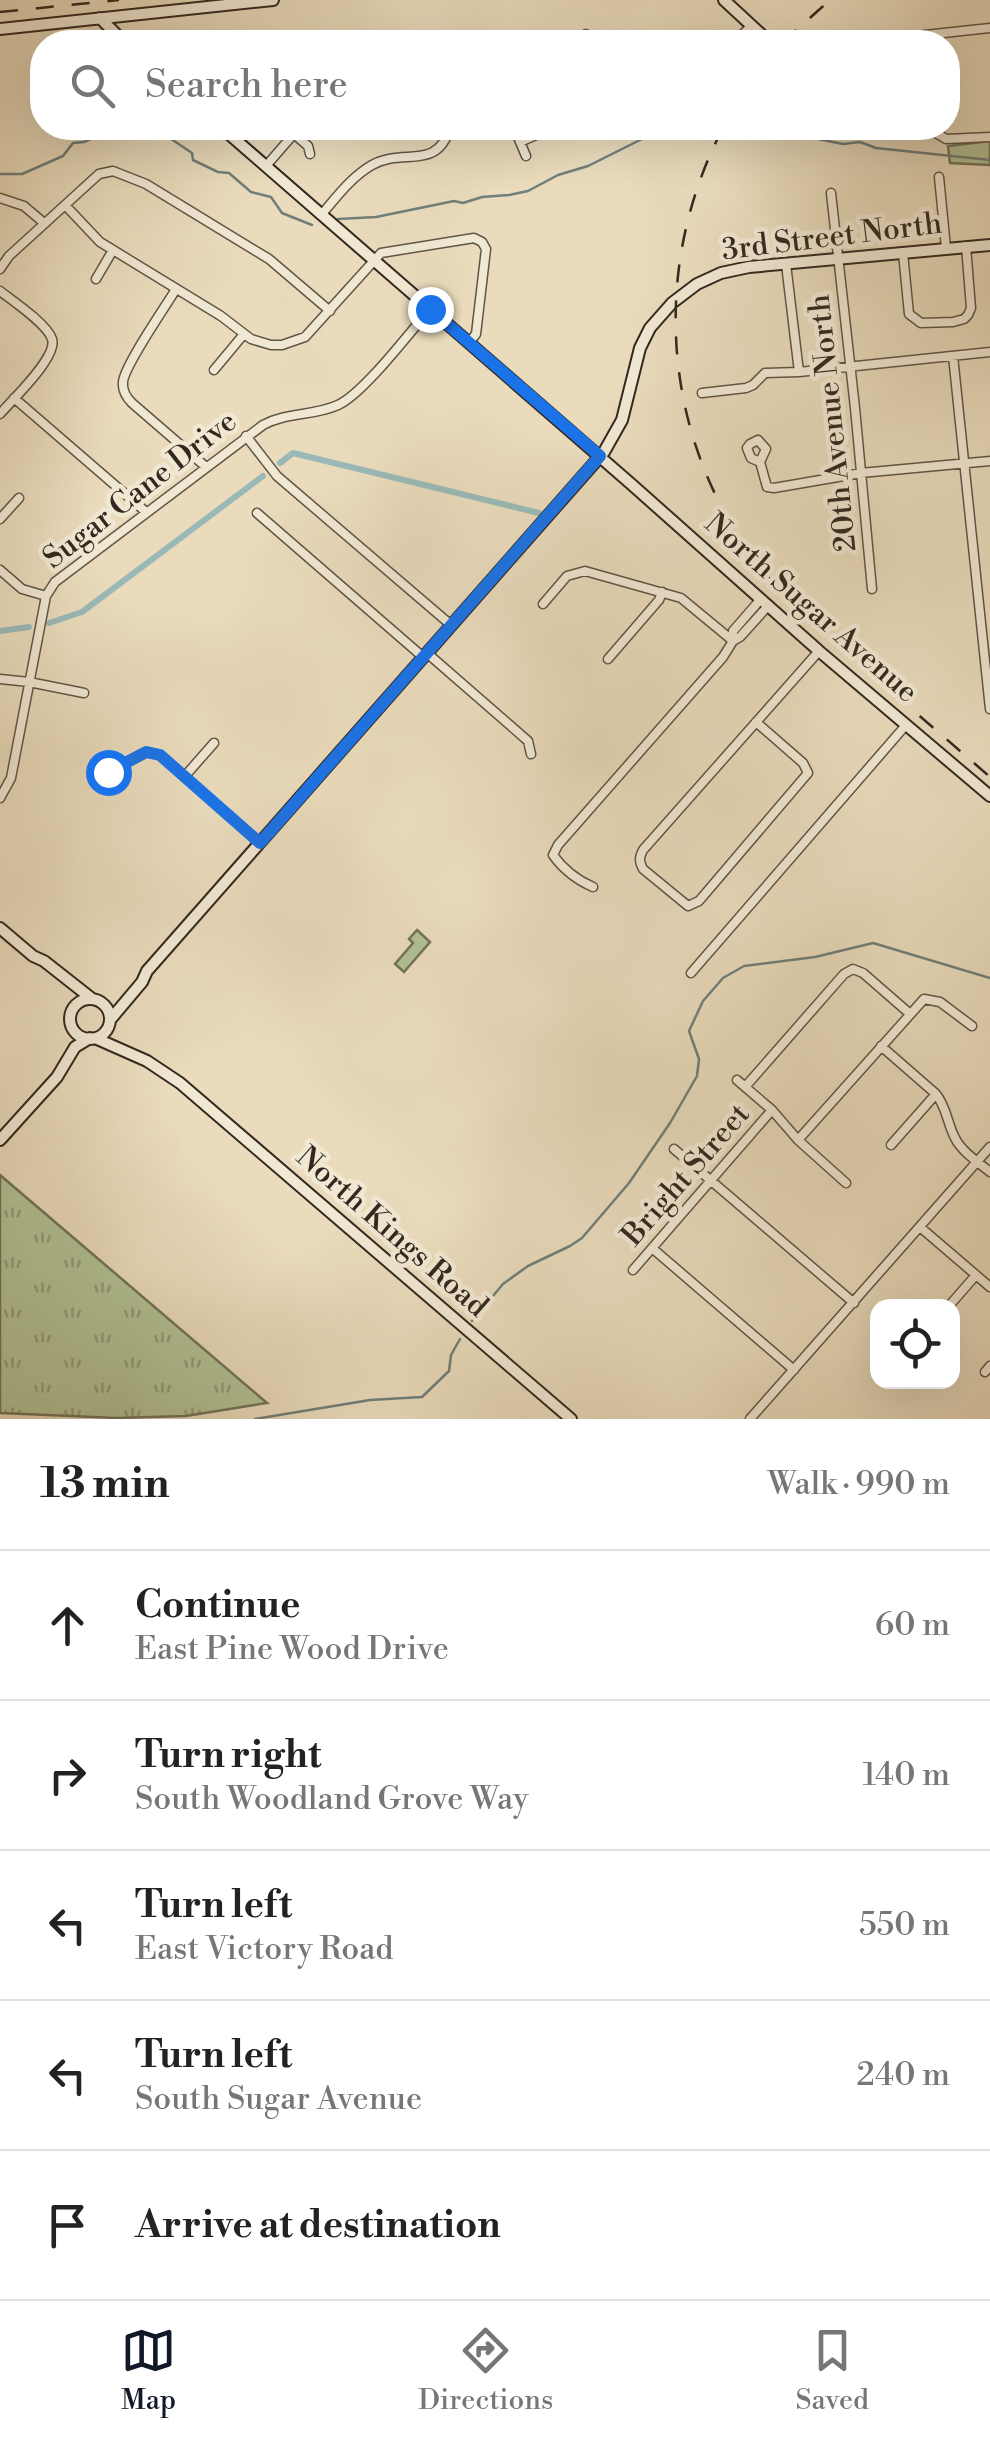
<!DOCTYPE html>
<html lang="en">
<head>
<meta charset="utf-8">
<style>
  :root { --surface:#fff; --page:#f6f6f6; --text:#222; --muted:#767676; --line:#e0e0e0; --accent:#111827 }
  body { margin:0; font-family:"Libre Bodoni",serif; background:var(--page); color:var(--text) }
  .controls { position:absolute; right:30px; bottom:30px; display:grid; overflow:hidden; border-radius:20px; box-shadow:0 10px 40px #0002 }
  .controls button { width:90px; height:90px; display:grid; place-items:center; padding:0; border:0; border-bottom:2px solid var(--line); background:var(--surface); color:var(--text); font:50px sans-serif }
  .stop { position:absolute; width:30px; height:30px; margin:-22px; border:8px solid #1a73e8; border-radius:50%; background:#fff }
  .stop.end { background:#1a73e8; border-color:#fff; box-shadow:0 2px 10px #0008 }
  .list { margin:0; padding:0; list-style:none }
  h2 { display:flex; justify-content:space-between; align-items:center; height:130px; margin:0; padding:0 40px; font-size:42px }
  h2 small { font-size:32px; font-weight:400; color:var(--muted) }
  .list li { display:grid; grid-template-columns:65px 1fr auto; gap:30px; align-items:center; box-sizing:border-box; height:150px; padding:0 40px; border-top:2px solid var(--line) }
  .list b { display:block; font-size:38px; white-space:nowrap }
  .list p { margin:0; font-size:32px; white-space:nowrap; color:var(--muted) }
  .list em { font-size:32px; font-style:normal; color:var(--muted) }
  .icon { flex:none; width:55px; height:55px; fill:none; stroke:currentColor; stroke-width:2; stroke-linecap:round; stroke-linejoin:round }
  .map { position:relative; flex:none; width:990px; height:1419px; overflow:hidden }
  .search { position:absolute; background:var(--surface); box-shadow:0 10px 40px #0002; left:30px; right:30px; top:30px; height:110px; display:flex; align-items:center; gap:25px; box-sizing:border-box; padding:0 35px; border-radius:40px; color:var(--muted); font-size:38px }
  .sheet { height:880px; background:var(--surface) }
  nav { display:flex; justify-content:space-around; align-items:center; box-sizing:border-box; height:140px; border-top:2px solid var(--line); background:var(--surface); font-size:28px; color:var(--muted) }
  nav a { display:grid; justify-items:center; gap:5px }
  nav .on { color:var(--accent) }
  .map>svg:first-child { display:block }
  .grass { fill:url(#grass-tufts); stroke:#72745a; stroke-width:2.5 }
  .park { fill:#b1c195; stroke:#72745a; stroke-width:2.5 }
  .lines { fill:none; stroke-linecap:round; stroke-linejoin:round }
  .stream { stroke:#707f7a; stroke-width:2.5 }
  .canal { stroke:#99b9b7; stroke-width:6 }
  .street-casing { stroke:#605546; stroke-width:11 }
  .secondary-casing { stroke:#33281f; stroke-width:14 }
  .street { stroke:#f1e8d3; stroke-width:8 }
  .secondary { stroke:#f1e8d3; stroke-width:10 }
  .rail { stroke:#33281f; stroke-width:2.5; stroke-dasharray:18 18; stroke-linecap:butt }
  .route { stroke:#1a73e8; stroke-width:12 }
  .labels { text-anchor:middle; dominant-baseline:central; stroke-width:9; stroke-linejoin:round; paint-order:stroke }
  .street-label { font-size:30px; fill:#33281f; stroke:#f1e8d3 }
</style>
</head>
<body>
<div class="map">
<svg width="990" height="1419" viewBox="0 0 990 1419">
  <defs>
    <pattern id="grass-tufts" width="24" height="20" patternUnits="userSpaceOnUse" patternTransform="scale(2.5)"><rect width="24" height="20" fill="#b1c195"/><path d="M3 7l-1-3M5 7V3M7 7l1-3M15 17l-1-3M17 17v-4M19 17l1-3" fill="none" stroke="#919d79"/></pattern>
  </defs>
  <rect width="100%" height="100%" fill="#e9dbbc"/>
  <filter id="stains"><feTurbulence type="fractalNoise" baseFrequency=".002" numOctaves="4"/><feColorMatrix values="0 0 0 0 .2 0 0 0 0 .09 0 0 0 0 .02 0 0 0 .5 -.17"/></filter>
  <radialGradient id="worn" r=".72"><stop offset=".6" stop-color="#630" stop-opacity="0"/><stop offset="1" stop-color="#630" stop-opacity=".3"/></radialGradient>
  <!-- grass -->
  <path class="grass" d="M0,1175L267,1403L186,1416L117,1418L0,1413Z"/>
  <!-- park -->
  <path class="park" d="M990,141V165L950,163L948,146Z
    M417,930L430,942L404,972L395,964L413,943L409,939Z"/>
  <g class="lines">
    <!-- stream -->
    <path class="stream" d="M155,128L192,153L193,160L218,172L229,173L251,192L271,197L282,213L312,225
      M737,128L760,131L774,137L788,133L843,144L860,142L876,148L990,160
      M0,174H22L63,156L73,143L84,142L114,128
      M338,219L376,217L454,201L463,203L482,197L509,195L528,191L558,175L588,166L644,138L682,128
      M472,1321L503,1284L528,1266L570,1246L582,1238L629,1183L670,1123L697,1076L699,1059L689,1031L703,1001L723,978L744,966L815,957L873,943L990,978
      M255,1419L370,1400L422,1397L449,1371L451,1355L460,1339"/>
    <!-- canal -->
    <path class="canal" d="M280,463L293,453L539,513
      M49,623L82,612L263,476
      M0,631L29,627"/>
    <!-- street casing -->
    <g class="street-casing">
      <path id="street" d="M586,34L594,42
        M735,42L751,26
        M886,42L925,35L990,28
        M287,128L308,146L310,154
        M935,128L936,133L946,139L990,137
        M515,130L526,156
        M520,142L552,128
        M266,166L299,128
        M939,177L946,248
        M831,193L855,408L872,589
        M0,198L24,206L44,223
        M65,205L100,242L221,316L251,339L271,345H282L305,337L381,253L474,238L482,242L486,249L476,334L469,343
        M321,215C336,198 351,177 372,165C404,147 436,172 450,128
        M903,253L909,314L921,323L953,322L964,319L968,315L971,308L966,246
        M786,264L799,372
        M0,269L9,256L99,174L113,171L146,184L269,259L330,311
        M96,279L113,250
        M176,289C166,306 124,366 123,382C122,391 126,397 132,403L206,467
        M0,291C13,301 47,324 52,339C58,357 12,400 0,414
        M953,356L990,709
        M214,370L244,334
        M702,393L746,388L753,385L765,373L799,372L990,352
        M14,398L146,512
        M246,436L277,476L451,625
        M758,440L766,449L760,462L751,458L747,448L750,444Z
        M760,462L767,487L774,488L861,473L990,461
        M257,513L423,657
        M0,519L19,498
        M0,570L22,589L46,596
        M543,604L567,576L585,571L681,598L733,641
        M733,641L740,637L768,606
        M427,653L528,741L531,754
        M608,659L659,600L662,592
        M0,679L29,682L84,693
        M756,722L803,763L808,773L699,901L688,906L643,869C639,861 639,858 643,850L819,651
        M108,772L147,752L160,755L260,843
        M185,776L214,743
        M0,798L11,778L46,596L55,582L263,425C287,412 314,416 338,405C363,394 410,332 430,309
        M593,887C577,880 563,869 553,855L558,845L723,657L733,641V631L760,600
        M691,973L906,725
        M881,1046L936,1094C947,1108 947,1123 955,1138C962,1152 978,1162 990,1172
        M737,1080L772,1110L798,1140L846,1183
        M745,1087L844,974L853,969L863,973L909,1013
        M798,1140L924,999L940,1002L972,1026
        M891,1145L936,1094
        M674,1149L854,1303
        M920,1227L990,1287
        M652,1248L794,1370
        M633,1270L772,1110
        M949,1306L976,1275
        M985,1372L990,1366
        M750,1419L990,1147"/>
    </g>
    <!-- secondary casing -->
    <g class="secondary-casing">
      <path id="secondary" d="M724,0L764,37
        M100,18L124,42
        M0,29L273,0
        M222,128L630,483L819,651L990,796
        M0,928L33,956L44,961L91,998
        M70 1019a20 20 0 1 1 40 0a20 20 0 1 1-40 0Z
        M110,1020L142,982L147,971L604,452L622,420L640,348L650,328L672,303L697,284L721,273L749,267L990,245
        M95,1038L147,1061L180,1083L571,1419
        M0,1140L57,1077L75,1047L90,1038"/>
    </g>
    <!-- street -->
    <use href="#street" class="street"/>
    <!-- secondary -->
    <use href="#secondary" class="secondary"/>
    <!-- rail -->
    <path class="rail" d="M0,12L119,0
      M783,42L830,0
      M723,128C643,281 665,467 784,595C812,625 844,650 874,677C913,710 951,743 990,777"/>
  </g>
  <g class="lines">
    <!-- route -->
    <path class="route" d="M108,772L146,752L160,755L260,843L600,456L430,309"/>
  </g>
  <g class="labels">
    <!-- street labels -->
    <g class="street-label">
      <text transform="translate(832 237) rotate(-7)">3rd Street North</text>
      <text transform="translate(833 423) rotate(-96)">20th Avenue North</text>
      <text transform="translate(140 490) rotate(-38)">Sugar Cane Drive</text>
      <text transform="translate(811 608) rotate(41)">North Sugar Avenue</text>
      <text transform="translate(686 1175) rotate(-49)">Bright Street</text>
      <text transform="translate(392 1232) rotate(41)">North Kings Road</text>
    </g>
  </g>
  <rect width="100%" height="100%" filter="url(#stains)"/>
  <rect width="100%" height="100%" fill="url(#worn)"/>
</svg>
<div class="controls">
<button><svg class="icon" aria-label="locate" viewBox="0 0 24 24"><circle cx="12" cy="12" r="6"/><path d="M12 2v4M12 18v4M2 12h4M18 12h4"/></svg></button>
</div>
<div class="stop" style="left:108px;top:772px"></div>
<div class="stop end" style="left:430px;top:309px"></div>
<div class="search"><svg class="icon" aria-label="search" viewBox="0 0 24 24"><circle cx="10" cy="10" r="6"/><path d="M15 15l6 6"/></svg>Search here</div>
</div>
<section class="sheet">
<h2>13 min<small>Walk · 990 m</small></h2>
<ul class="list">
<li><svg class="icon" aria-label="ahead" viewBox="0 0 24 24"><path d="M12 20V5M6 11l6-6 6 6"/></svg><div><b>Continue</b><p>East Pine Wood Drive</p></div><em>60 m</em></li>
<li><svg class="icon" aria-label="right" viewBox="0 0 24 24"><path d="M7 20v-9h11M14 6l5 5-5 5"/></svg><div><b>Turn right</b><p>South Woodland Grove Way</p></div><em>140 m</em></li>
<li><svg class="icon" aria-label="left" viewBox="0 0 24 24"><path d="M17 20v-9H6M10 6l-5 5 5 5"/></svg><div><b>Turn left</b><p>East Victory Road</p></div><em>550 m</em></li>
<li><svg class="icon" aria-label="left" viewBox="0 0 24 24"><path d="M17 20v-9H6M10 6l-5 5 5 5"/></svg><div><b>Turn left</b><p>South Sugar Avenue</p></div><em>240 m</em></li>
<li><svg class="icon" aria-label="arrive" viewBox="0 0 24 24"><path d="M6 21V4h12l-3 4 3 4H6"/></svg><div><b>Arrive at destination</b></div></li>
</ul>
</section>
<nav>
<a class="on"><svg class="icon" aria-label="map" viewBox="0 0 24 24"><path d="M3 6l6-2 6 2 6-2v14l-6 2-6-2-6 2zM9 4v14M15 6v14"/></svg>Map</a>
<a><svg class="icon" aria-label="directions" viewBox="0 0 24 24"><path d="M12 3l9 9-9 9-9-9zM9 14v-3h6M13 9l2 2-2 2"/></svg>Directions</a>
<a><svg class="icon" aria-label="saved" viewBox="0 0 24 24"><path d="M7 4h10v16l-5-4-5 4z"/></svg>Saved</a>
</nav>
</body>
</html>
